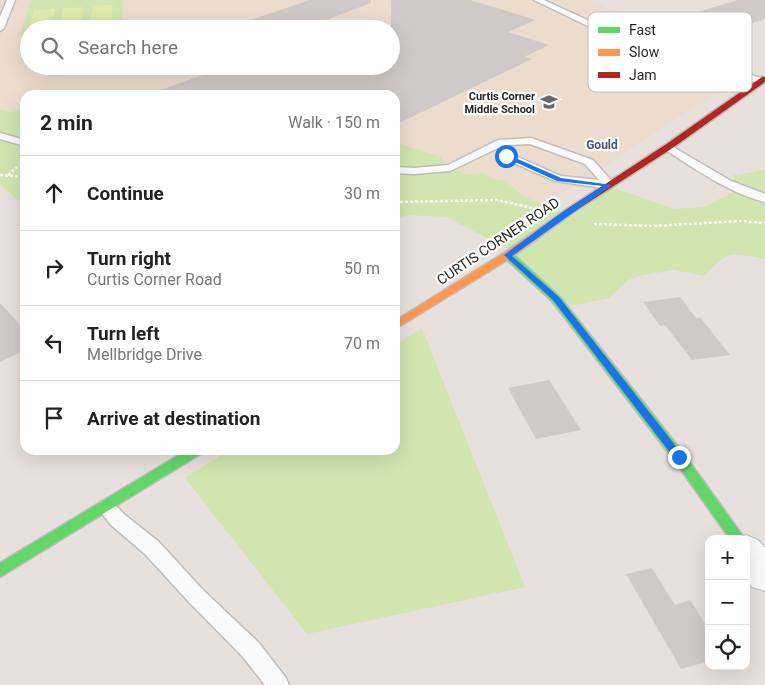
<!DOCTYPE html>
<html lang="en">
<head>
<meta charset="utf-8">
<style>
  :root { --surface:#fff; --page:#f6f6f6; --text:#222; --muted:#767676; --line:#e0e0e0 }
  body { margin:0; font-family:Roboto,sans-serif; background:var(--page); color:var(--text) }
  .controls { position:absolute; right:15px; bottom:15px; display:grid; overflow:hidden; border-radius:10px; box-shadow:0 5px 20px #0002 }
  .controls button { width:45px; height:45px; display:grid; place-items:center; padding:0; border:0; border-bottom:1px solid var(--line); background:var(--surface); color:var(--text); font:25px sans-serif }
  .stop { position:absolute; width:15px; height:15px; margin:-11px; border:4px solid #1a73e8; border-radius:50%; background:#fff }
  .stop.end { background:#1a73e8; border-color:#fff; box-shadow:0 1px 5px #0008 }
  .list { margin:0; padding:0; list-style:none }
  h2 { display:flex; justify-content:space-between; align-items:center; height:65px; margin:0; padding:0 20px; font-size:21px }
  h2 small { font-size:16px; font-weight:400; color:var(--muted) }
  .list li { display:grid; grid-template-columns:32px 1fr auto; gap:15px; align-items:center; box-sizing:border-box; height:75px; padding:0 20px; border-top:1px solid var(--line) }
  .list b { display:block; font-size:19px; white-space:nowrap }
  .list p { margin:0; font-size:16px; white-space:nowrap; color:var(--muted) }
  .list em { font-size:16px; font-style:normal; color:var(--muted) }
  .icon { flex:none; width:28px; height:28px; fill:none; stroke:currentColor; stroke-width:2; stroke-linecap:round; stroke-linejoin:round }
  .map { position:relative; flex:none; width:765px; height:685px; overflow:hidden }
  .search { position:absolute; background:var(--surface); box-shadow:0 5px 20px #0002; left:20px; top:20px; width:380px; height:55px; display:flex; align-items:center; gap:12px; box-sizing:border-box; padding:0 18px; border-radius:28px; color:var(--muted); font-size:19px }
  .panel { position:absolute; background:var(--surface); box-shadow:0 5px 20px #0002; left:20px; top:90px; width:380px; height:365px; border-radius:15px }
  .map>svg:first-child { display:block }
  .education { fill:#ecdcce; fill-rule:evenodd }
  .green { fill:#d0e5b0 }
  .pitch { fill:#dfeaad }
  .building { fill:#cfcac7 }
  .lines { fill:none; stroke-linecap:round; stroke-linejoin:round }
  .lane-casing { stroke:#bfbdbf; stroke-width:3 }
  .street-casing { stroke:#bfbdbf; stroke-width:2 }
  .fast-casing { stroke:#bfbdbf; stroke-width:3 }
  .slow-casing { stroke:#bfbdbf; stroke-width:3 }
  .jam-casing { stroke:#bfbdbf; stroke-width:3 }
  .path { stroke:#fbfafa; stroke-width:2.5; stroke-dasharray:3 2; stroke-linecap:butt }
  .lane { fill:#fbfafa; fill-rule:evenodd }
  .street { fill:#fbfafa; fill-rule:evenodd }
  .fast { fill:#63d668; fill-rule:evenodd }
  .slow { fill:#ff974d; fill-rule:evenodd }
  .jam { fill:#b3261e; fill-rule:evenodd }
  .route { fill:#1a73e8 }
  .labels { text-anchor:middle; dominant-baseline:central; stroke-width:4.5; stroke-linejoin:round; paint-order:stroke }
  .far-poi-label { font-size:11px; font-weight:bold; fill:#272727; stroke:#fff; text-anchor:end }
  .far-neighbourhood-label { font-size:12px; font-weight:bold; fill:#44587c; stroke:#fff }
  .street-label { font-size:14px; fill:#272727; stroke:#fff }
  .key { fill:#fff; stroke:#bebebe; stroke-width:1 }
  .key-label { font-size:14px; fill:#272727 }
</style>
</head>
<body>
<div class="map">
<svg width="765" height="685" viewBox="0 0 765 685">
  <rect width="100%" height="100%" fill="#e7e0dc"/>
  <!-- education -->
  <path class="education" d="M0,0H588L620,13V16L615,21L641,31L708,54L756,67L544,205L525,197L503,180L491,178L484,173L465,174L443,161L441,157L395,142V95H25V109L8,112L0,109ZM29,29H391V66H29Z"/>
  <!-- green -->
  <path class="green" d="M31,0H123L122,29H29V36H20Z
    M0,109L9,112L25,109V206L0,185Z
    M395,142L441,157L443,162L465,174L484,173L491,178L503,180L525,197L563,213L610,186L674,209L704,207L733,192L734,175L765,170V259C730,253 730,249 704,276L674,270L643,275L628,280L609,298L571,306L506,248L446,217L408,215L395,219Z
    M422,328L525,587L307,634L185,478L229,450H395V345Z"/>
  <!-- pitch -->
  <path class="pitch" d="M113,5L111,26L89,27L93,6Z
    M84,7L80,28L59,29L63,8Z
    M55,9L50,29H29L28,32L34,10Z"/>
  <!-- building -->
  <path class="building" d="M310,0H371V3L302,29H225Z
    M391,0H470L536,20L508,32L549,45L524,57L532,59L395,125V95H156L155,92L208,73L194,66H391Z
    M738,0H765V19L714,35L674,19Z
    M680,297L696,318L700,317L730,355L692,360L665,325L660,326L643,302Z
    M0,303L25,330V350L0,362Z
    M549,380L581,430L536,439L508,388Z
    M652,568L675,605L690,600L709,630V661L681,669L626,574Z"/>
  <g class="lines">
    <!-- lane casing -->
    <g class="lane-casing">
      <path id="lane" d="M7,0H15L4,28L0,31V17Z
        M534,0H544L637,43L765,79V83H759L631,47Z
        M0,133L25,140V146L0,139Z
        M531,138L593,160L615,185L609,189L555,181L502,158L498,148L450,171L414,174L395,173V167L414,168L448,165L498,140ZM530,144L585,164L599,180L561,176L511,154L508,145Z
        M668,144L731,181L765,194V202C727,192 697,170 664,149L662,147Z
        M106,500L112,502L125,515L159,542L202,589L259,643L286,678L289,685H265L243,657L188,601L145,554L111,525L97,507L100,502Z"/>
    </g>
    <!-- street casing -->
    <g class="street-casing">
      <path id="street" d="M746,535L758,540L765,548V591L752,587L746,578V539H736Z"/>
    </g>
    <!-- fast casing -->
    <g class="fast-casing">
      <path id="fast" d="M508,252L512,253L560,297L684,454L745,539H730L674,460L552,301L504,257L503,255Z
        M187,450H203L202,453L0,577V563Z"/>
    </g>
    <!-- slow casing -->
    <g class="slow-casing">
      <path id="slow" d="M569,208L572,209V213L512,257L395,329V321L504,253Z"/>
    </g>
    <!-- jam casing -->
    <g class="jam-casing">
      <path id="jam" d="M762,77H765V82L671,149L572,213H566L564,211L665,145Z"/>
    </g>
    <!-- path -->
    <path class="path" d="M0,175L25,177
      M8,175L24,161
      M395,202L497,200L532,208
      M594,224L653,226L741,221L765,223"/>
    <!-- lane -->
    <use href="#lane" class="lane"/>
    <!-- street -->
    <use href="#street" class="street"/>
    <!-- fast -->
    <use href="#fast" class="fast"/>
    <!-- slow -->
    <use href="#slow" class="slow"/>
    <!-- jam -->
    <use href="#jam" class="jam"/>
  </g>
  <!-- route -->
  <path class="route" d="M506,154L561,178L612,185L512,256L559,297L682,454V459H675L553,300L504,255L558,215L603,186L557,181L504,157Z"/>
  <!-- icons -->
  <defs>
    <g id="school-bare" transform="scale(1.35)"><path d="M0-5L7-2L0 1L-7-2ZM-4 1L0 2.5L4 1V4Q0 6-4 4Z" fill="#6a6866" stroke="#fff" stroke-width="2.5" paint-order="stroke"/></g>
  </defs>
  <g fill-rule="evenodd">
    <use href="#school-bare" x="549" y="102"/>
  </g>
  <g class="labels">
    <!-- far-poi labels -->
    <g class="far-poi-label">
      <text x="535" y="96">Curtis Corner<tspan x="535" dy="13">Middle School</tspan></text>
    </g>
    <!-- far-neighbourhood labels -->
    <g class="far-neighbourhood-label">
      <text x="602" y="145">Gould</text>
    </g>
    <!-- street labels -->
    <g class="street-label">
      <text transform="translate(498 241) rotate(-34)">CURTIS CORNER ROAD</text>
    </g>
  </g>
  <!-- legend -->
  <rect x="588" y="12" width="164" height="80" rx="8" class="key"/>
  <rect x="598" y="27" width="22" height="6" fill="#63d668"/>
  <rect x="598" y="49" width="22" height="7" fill="#ff974d"/>
  <rect x="598" y="72" width="22" height="6" fill="#b3261e"/>
  <g class="key-label">
    <text x="629" y="35">Fast</text>
    <text x="629" y="57">Slow</text>
    <text x="629" y="80">Jam</text>
  </g>
</svg>
<div class="controls">
<button>+</button>
<button>−</button>
<button><svg class="icon" aria-label="locate" viewBox="0 0 24 24"><circle cx="12" cy="12" r="6"/><path d="M12 2v4M12 18v4M2 12h4M18 12h4"/></svg></button>
</div>
<div class="stop" style="left:506px;top:156px"></div>
<div class="stop end" style="left:679px;top:457px"></div>
<div class="search"><svg class="icon" aria-label="search" viewBox="0 0 24 24"><circle cx="10" cy="10" r="6"/><path d="M15 15l6 6"/></svg>Search here</div>
<section class="panel">
<h2>2 min<small>Walk · 150 m</small></h2>
<ul class="list">
<li><svg class="icon" aria-label="ahead" viewBox="0 0 24 24"><path d="M12 20V5M6 11l6-6 6 6"/></svg><div><b>Continue</b></div><em>30 m</em></li>
<li><svg class="icon" aria-label="right" viewBox="0 0 24 24"><path d="M7 20v-9h11M14 6l5 5-5 5"/></svg><div><b>Turn right</b><p>Curtis Corner Road</p></div><em>50 m</em></li>
<li><svg class="icon" aria-label="left" viewBox="0 0 24 24"><path d="M17 20v-9H6M10 6l-5 5 5 5"/></svg><div><b>Turn left</b><p>Mellbridge Drive</p></div><em>70 m</em></li>
<li><svg class="icon" aria-label="arrive" viewBox="0 0 24 24"><path d="M6 21V4h12l-3 4 3 4H6"/></svg><div><b>Arrive at destination</b></div></li>
</ul>
</section>
</div>
</body>
</html>
